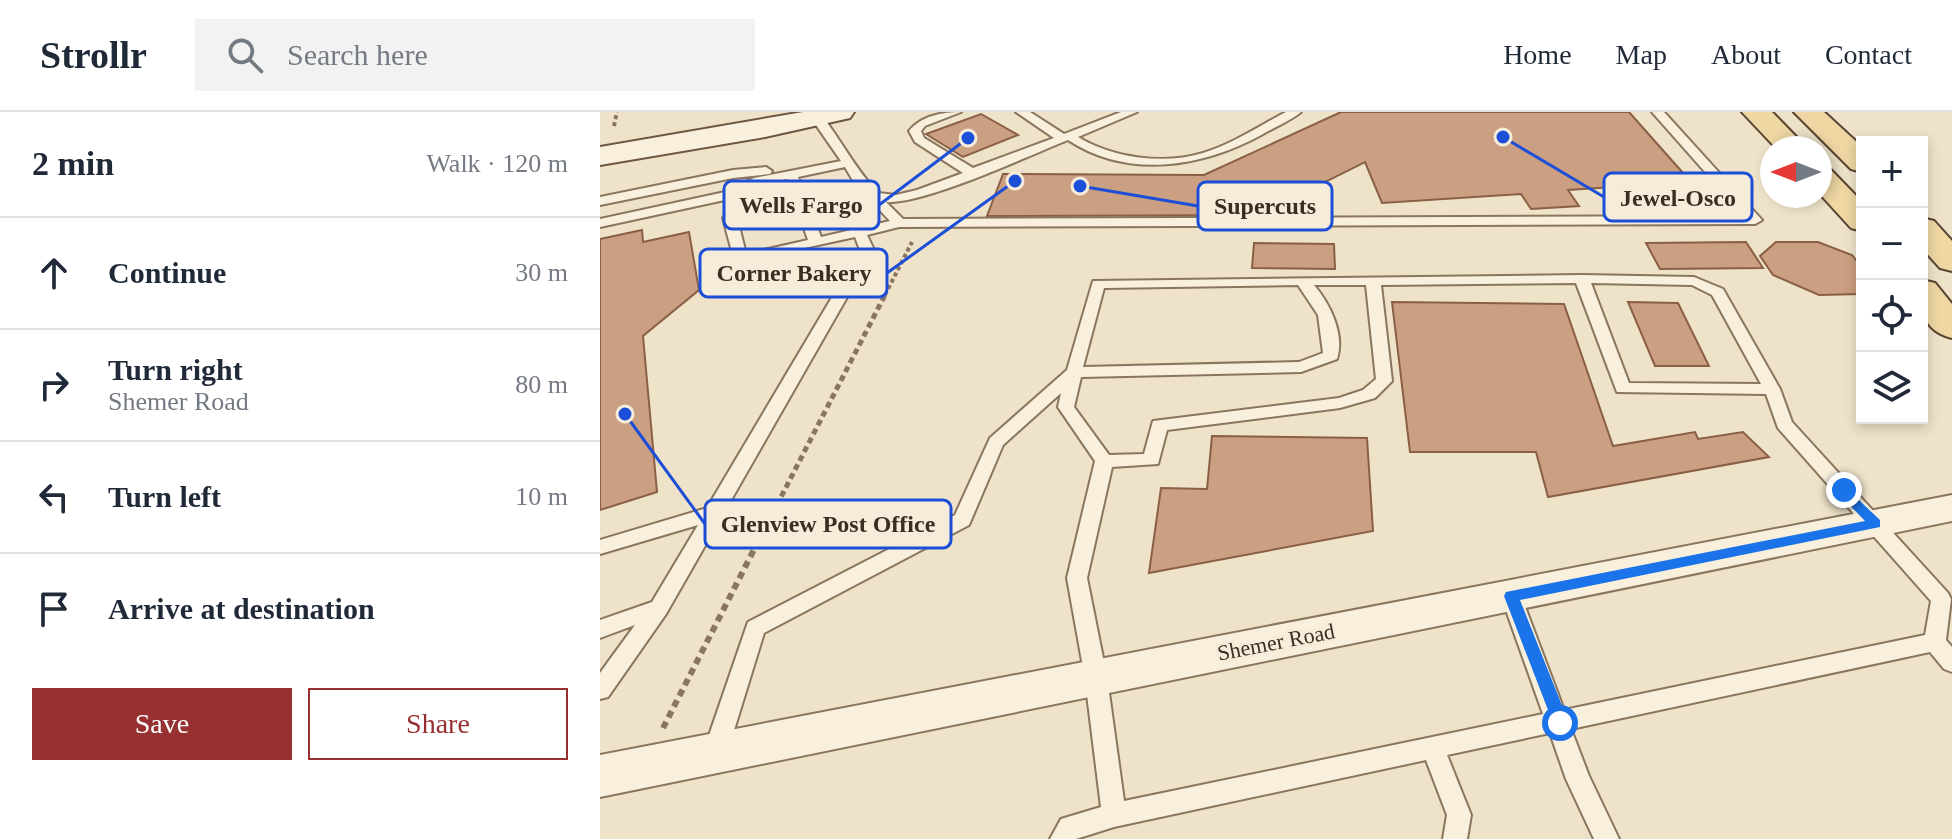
<!DOCTYPE html>
<html lang="en">
<head>
<meta charset="utf-8">
<style>
  :root { --surface:#fff; --page:#f2f2f3; --text:#1f2937; --muted:#747a83; --line:#e0e1e3; --accent:#973031 }
  body { margin:0; font-family:"Times New Roman",serif; background:var(--page); color:var(--text) }
  .controls { position:absolute; right:24px; top:24px; display:grid; overflow:hidden; border-radius:0px; box-shadow:0 4px 12px #0003 }
  .controls button { width:72px; height:72px; display:grid; place-items:center; padding:0; border:0; border-bottom:2px solid var(--line); background:var(--surface); color:var(--text); font:40px sans-serif }
  .compass { position:absolute; left:1160px; top:24px; width:72px; height:72px; border-radius:50%; background:var(--surface); box-shadow:0 4px 12px #0003; rotate:270deg }
  .stop { position:absolute; width:24px; height:24px; margin:-18px; border:6px solid #1a73e8; border-radius:50%; background:#fff }
  .stop.end { background:#1a73e8; border-color:#fff; box-shadow:0 2px 8px #0008 }
  .list { margin:0; padding:0; list-style:none }
  h2 { display:flex; justify-content:space-between; align-items:center; height:104px; margin:0; padding:0 32px; font-size:34px }
  h2 small { font-size:26px; font-weight:400; color:var(--muted) }
  .list li { display:grid; grid-template-columns:52px 1fr auto; gap:24px; align-items:center; box-sizing:border-box; height:112px; padding:0 32px; border-top:2px solid var(--line) }
  .list b { display:block; font-size:30px; white-space:nowrap }
  .list p { margin:0; font-size:26px; white-space:nowrap; color:var(--muted) }
  .list em { font-size:26px; font-style:normal; color:var(--muted) }
  .actions { display:flex; gap:16px; padding:24px 32px }
  .actions a { flex:1; padding:18px 0; border:2px solid var(--accent); border-radius:0px; text-align:center; font-size:28px; color:var(--accent) }
  .actions .main { background:var(--accent); color:#fff }
  .icon { flex:none; width:44px; height:44px; fill:none; stroke:currentColor; stroke-width:2; stroke-linecap:round; stroke-linejoin:round }
  .map { position:relative; flex:none; width:1352px; height:727px; overflow:hidden }
  header { display:flex; align-items:center; gap:48px; box-sizing:border-box; height:112px; padding:0 40px; background:var(--surface); border-bottom:2px solid var(--line) }
  header strong { font-size:38px }
  nav { display:flex; gap:44px; margin-inline-start:auto; font-size:28px }
  .search { width:560px; height:72px; background:var(--page); display:flex; align-items:center; gap:20px; box-sizing:border-box; padding:0 28px; border-radius:0px; color:var(--muted); font-size:30px }
  main { display:flex }
  aside { flex:1; background:var(--surface) }
  .map>svg:first-child { display:block }
  .building { fill:#cb9f81; stroke:#895f45; stroke-width:2 }
  .lines { fill:none; stroke-linecap:round; stroke-linejoin:round }
  .lane-casing { stroke:#8a755e; stroke-width:4 }
  .street-casing { stroke:#8a755e; stroke-width:4 }
  .secondary-casing { stroke:#6c5641; stroke-width:4 }
  .primary-casing { stroke:#584432; stroke-width:4 }
  .path-far2 { stroke:#8a755e; stroke-width:4; stroke-dasharray:4 3; stroke-linecap:butt }
  .path-far1 { stroke:#8a755e; stroke-width:5; stroke-dasharray:6 4; stroke-linecap:butt }
  .path { stroke:#8a755e; stroke-width:6; stroke-dasharray:7 5; stroke-linecap:butt }
  .lane { fill:#f8f0dd; fill-rule:evenodd }
  .street { fill:#f8f0dd; fill-rule:evenodd }
  .secondary { fill:#f8f0dd; fill-rule:evenodd }
  .primary { fill:#efd7a4; fill-rule:evenodd }
  .route { fill:#1a73e8 }
  .labels { text-anchor:middle; dominant-baseline:central; stroke-width:6; stroke-linejoin:round; paint-order:stroke }
  .street-label { font-size:22px; fill:#3b2d21; stroke:#f5edd9 }
  .leader { fill:none; stroke:#1d4ed8; stroke-width:3 }
  .callout-dot { fill:#1d4ed8; stroke:#f5edd9; stroke-width:3 }
  .callout { fill:#f5edd9; stroke:#1d4ed8; stroke-width:3 }
  .callout-label { font-size:24px; text-anchor:middle; font-weight:bold; fill:#3b2d21 }
</style>
</head>
<body>
<header>
<strong>Strollr</strong>
<div class="search"><svg class="icon" aria-label="search" viewBox="0 0 24 24"><circle cx="10" cy="10" r="6"/><path d="M15 15l6 6"/></svg>Search here</div>
<nav><a>Home</a><a>Map</a><a>About</a><a>Contact</a></nav>
</header>
<main>
<aside>
<h2>2 min<small>Walk · 120 m</small></h2>
<ul class="list">
<li><svg class="icon" aria-label="ahead" viewBox="0 0 24 24"><path d="M12 20V5M6 11l6-6 6 6"/></svg><div><b>Continue</b></div><em>30 m</em></li>
<li><svg class="icon" aria-label="right" viewBox="0 0 24 24"><path d="M7 20v-9h11M14 6l5 5-5 5"/></svg><div><b>Turn right</b><p>Shemer Road</p></div><em>80 m</em></li>
<li><svg class="icon" aria-label="left" viewBox="0 0 24 24"><path d="M17 20v-9H6M10 6l-5 5 5 5"/></svg><div><b>Turn left</b></div><em>10 m</em></li>
<li><svg class="icon" aria-label="arrive" viewBox="0 0 24 24"><path d="M6 21V4h12l-3 4 3 4H6"/></svg><div><b>Arrive at destination</b></div></li>
</ul>
<div class="actions"><a class="main">Save</a><a>Share</a></div>
</aside>
<div class="map">
<svg width="1352" height="727" viewBox="0 0 1352 727">
  <rect width="100%" height="100%" fill="#eee3c9"/>
  <!-- building -->
  <path class="building" d="M741,0H1029L1091,70L968,78L979,94L931,97L921,82L782,91L765,50L659,103L387,104L403,62L604,63Z
    M381,2L418,23L363,45L326,22Z
    M42,118L43,130L89,120L99,178L43,224L57,380L0,398V127Z
    M1146,130L1163,156L1060,157L1046,131Z
    M1176,130H1218L1252,143L1262,155V182L1219,183L1173,163L1160,144Z
    M654,131L734,132L735,157L652,156Z
    M792,190L964,192L1013,334L1095,320L1098,327L1143,320L1169,345L948,385L936,340H810Z
    M1028,190L1078,191L1109,254H1055Z
    M612,324L767,326L773,419L549,461L561,376L607,377Z"/>
  <g class="lines">
    <!-- lane casing -->
    <g class="lane-casing">
      <path id="lane" d="M207,0H219C240,26 255,57 278,81L296,83L317,78L363,61L315,30L309,19C321,4 342,0 361,0L325,14L321,19L324,26L373,56L454,26L416,0H430L464,22L521,0H537L478,25C512,46 564,53 603,41C633,32 659,14 686,0H701C690,9 675,15 663,22C603,55 529,68 468,28C428,44 323,93 286,90L303,107L1144,104L1052,0H1064L1162,108L1155,112L299,115L267,123L274,138L66,502L8,585L0,587V561L35,513L0,526V508L52,490L98,413L0,442V428L107,396L260,138L255,125L135,151L123,106L125,103L130,102L137,106L146,142L208,128L187,67L158,73L134,86L0,115V107L125,80L154,66L241,49ZM245,55L255,72L290,109L221,125L198,65Z
        M166,55L172,59L170,62L133,66L0,93V85L133,58Z
        M982,163L1094,165L1123,177L1180,277L1192,310L1348,481L1351,487L1346,528L1352,535V560L1344,557L1330,540L971,617L989,664L1019,727H994L966,667L950,621L847,643L871,703L867,727H843L847,703L826,648L514,715L476,727H450L461,707L501,695L485,566L467,466L495,349L458,295L461,281L403,333L369,413L164,521L127,641L123,648L115,652L107,648L103,641L148,510L355,403L390,326L467,258L493,169ZM976,171L1017,280L1166,282L1178,316L1331,489L1325,523L964,598L921,484L918,478L911,476L904,478L901,484L943,602L524,689L507,566L487,466L512,355L558,352L567,318L740,296L775,286L792,269L781,173ZM991,171L1092,173L1112,183L1161,272L1029,271ZM698,173L718,203L723,241L699,250L483,255L504,176ZM714,173H766L776,267L763,278L739,286L553,309L544,342L509,343L474,295L481,265L701,260L737,247C745,222 730,192 714,173Z"/>
    </g>
    <!-- street casing -->
    <g class="street-casing">
      <path id="street" d="M1352,383V409L0,685V643Z"/>
    </g>
    <!-- secondary casing -->
    <g class="secondary-casing">
      <path id="secondary" d="M203,0H254L250,6L165,25L0,53V35Z"/>
    </g>
    <!-- primary casing -->
    <g class="primary-casing">
      <path id="primary" d="M1142,0H1172L1207,36H1176Z
        M1194,0H1224L1262,35V60L1251,57Z
        M1220,55L1231,58L1262,90V119L1251,116L1220,82Z
        M1322,106L1334,109L1352,129V159L1340,156L1322,136Z
        M1322,168L1335,171L1352,192V226C1320,218 1322,196 1322,168Z"/>
    </g>
    <!-- path-far2 -->
    <path class="path-far2" d="M14,14L17,0
      M285,183L312,130"/>
    <!-- path-far1 -->
    <path class="path-far1" d="M163,420L286,181"/>
    <!-- path -->
    <path class="path" d="M63,616L164,418"/>
    <!-- lane -->
    <use href="#lane" class="lane"/>
    <!-- street -->
    <use href="#street" class="street"/>
    <!-- secondary -->
    <use href="#secondary" class="secondary"/>
    <!-- primary -->
    <use href="#primary" class="primary"/>
  </g>
  <!-- route -->
  <path class="route" d="M1244,374L1280,408V415L920,488L969,611L960,618L955,616L904,484L906,480L1265,409L1239,382L1237,378Z"/>
  <g class="labels">
    <!-- street labels -->
    <g class="street-label">
      <text transform="translate(676 530) rotate(-11)">Shemer Road</text>
    </g>
  </g>
  <!-- callouts -->
  <path class="leader" d="M903 25L1004 85M368 26L279 93M480 74L598 94M415 69L287 161M25 302L105 412"/>
  <g class="callout-dot">
    <circle cx="903" cy="25" r="8"/>
    <circle cx="368" cy="26" r="8"/>
    <circle cx="480" cy="74" r="8"/>
    <circle cx="415" cy="69" r="8"/>
    <circle cx="25" cy="302" r="8"/>
  </g>
  <g class="callout">
    <rect x="1004" y="61" width="148" height="48" rx="8"/>
    <rect x="124" y="69" width="155" height="48" rx="8"/>
    <rect x="598" y="70" width="134" height="48" rx="8"/>
    <rect x="100" y="137" width="187" height="48" rx="8"/>
    <rect x="105" y="388" width="246" height="48" rx="8"/>
  </g>
  <g class="callout-label">
    <text x="1078" y="94">Jewel-Osco</text>
    <text x="201" y="101">Wells Fargo</text>
    <text x="665" y="102">Supercuts</text>
    <text x="194" y="169">Corner Bakery</text>
    <text x="228" y="420">Glenview Post Office</text>
  </g>
</svg>
<div class="controls">
<button>+</button>
<button>−</button>
<button><svg class="icon" aria-label="locate" viewBox="0 0 24 24"><circle cx="12" cy="12" r="6"/><path d="M12 2v4M12 18v4M2 12h4M18 12h4"/></svg></button>
<button><svg class="icon" aria-label="layers" viewBox="0 0 24 24"><path d="M12 4l9 5-9 5-9-5zM3 14l9 5 9-5"/></svg></button>
</div>
<svg class="compass" viewBox="-18 -18 36 36"><path d="M0-13l5 13h-10z" fill="#e53935"/><path d="M0 13l5-13h-10z" fill="#747a83"/></svg>
<div class="stop" style="left:960px;top:611px"></div>
<div class="stop end" style="left:1244px;top:378px"></div>
</div>
</main>
</body>
</html>
